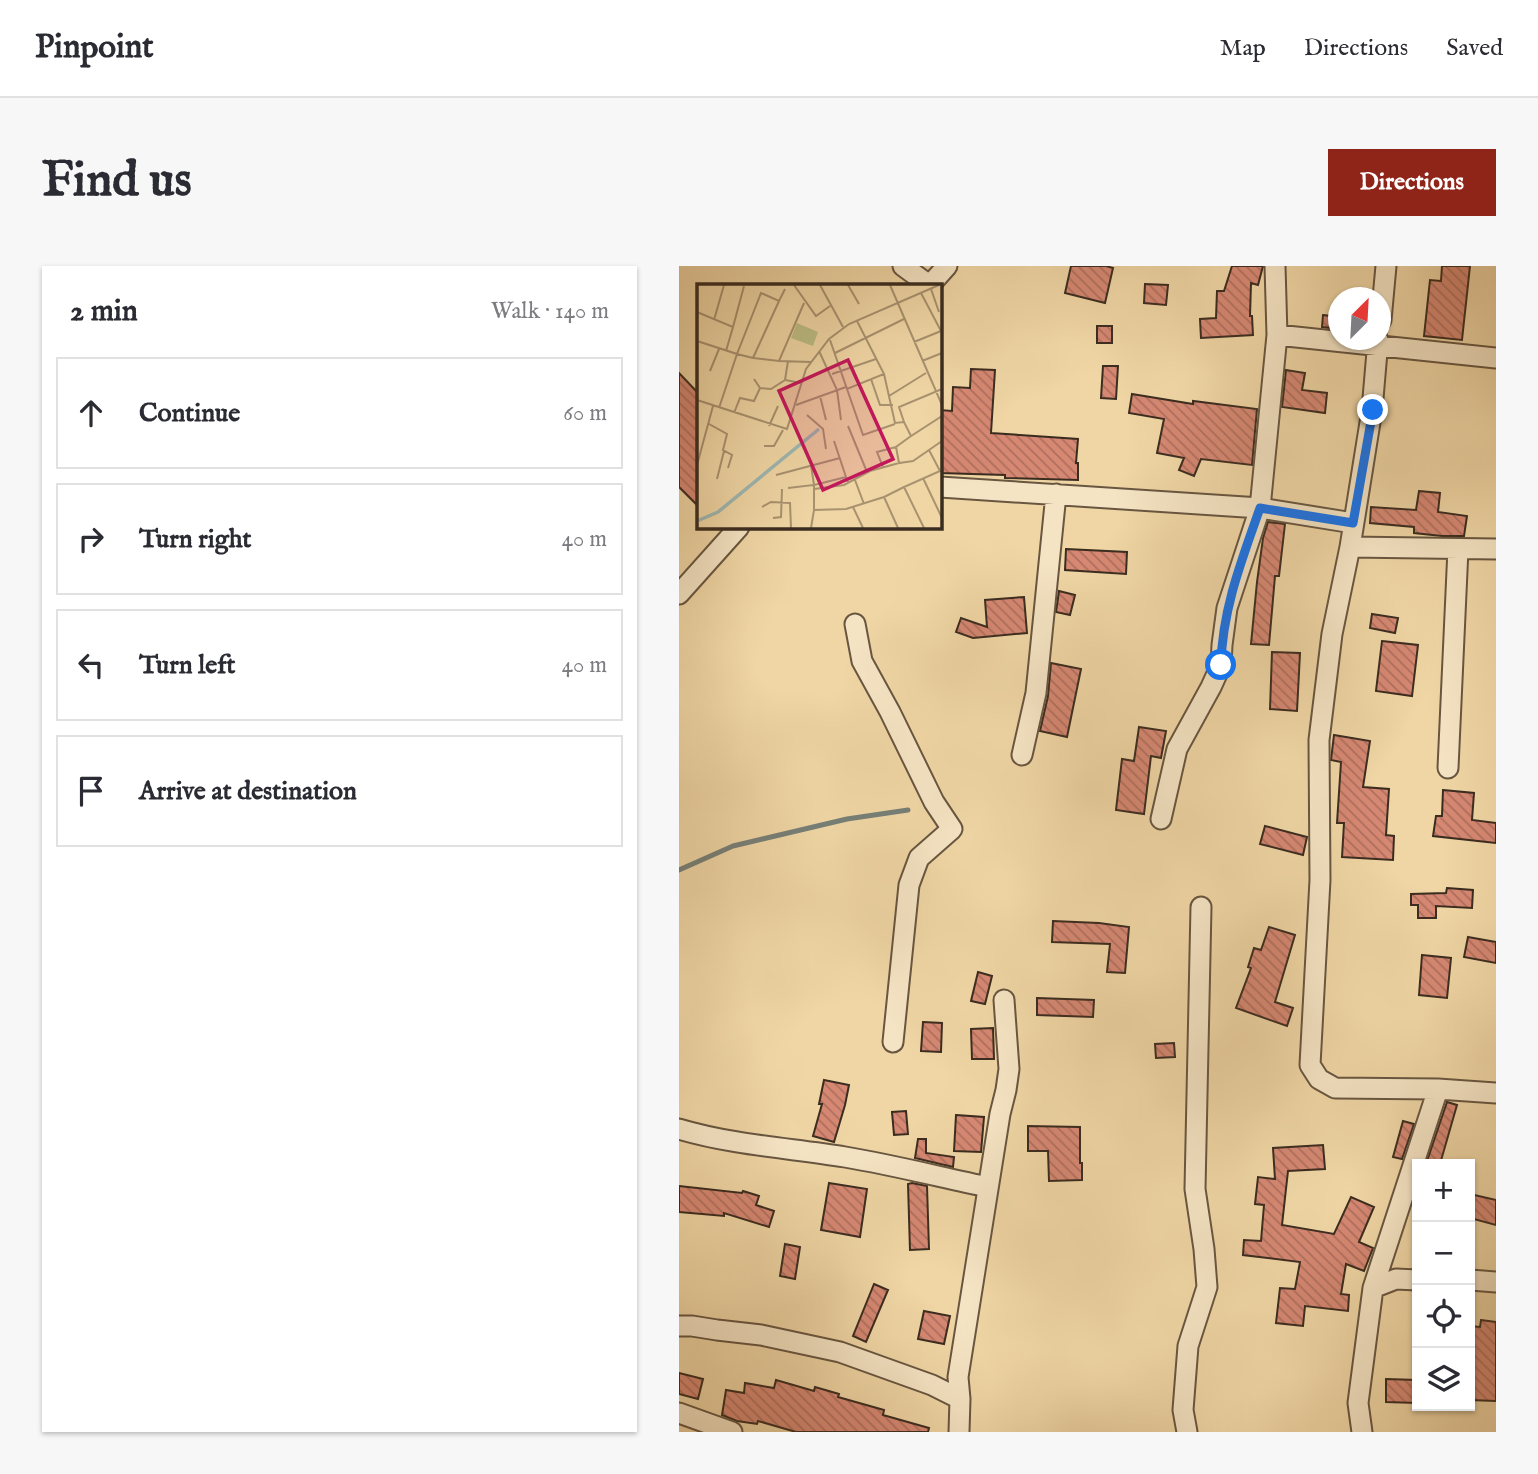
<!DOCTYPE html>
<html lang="en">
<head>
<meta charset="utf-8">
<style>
  :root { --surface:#fff; --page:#f7f7f7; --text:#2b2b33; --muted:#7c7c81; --line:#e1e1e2; --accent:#8f2418 }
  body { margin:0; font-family:"IM FELL English",serif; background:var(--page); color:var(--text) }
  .controls { position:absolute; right:21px; bottom:21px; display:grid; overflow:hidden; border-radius:0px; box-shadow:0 2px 5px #0004 }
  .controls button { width:63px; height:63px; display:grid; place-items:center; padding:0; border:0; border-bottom:2px solid var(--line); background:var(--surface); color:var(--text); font:35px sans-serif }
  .compass { position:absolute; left:649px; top:21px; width:63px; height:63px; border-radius:50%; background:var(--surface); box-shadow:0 2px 5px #0004; rotate:24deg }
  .stop { position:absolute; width:21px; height:21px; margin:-16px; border:5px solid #1a73e8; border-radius:50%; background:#fff }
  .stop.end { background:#1a73e8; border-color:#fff; box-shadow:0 2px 7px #0008 }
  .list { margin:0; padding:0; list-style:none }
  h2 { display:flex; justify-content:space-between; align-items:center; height:91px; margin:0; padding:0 28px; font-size:30px }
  h2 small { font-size:23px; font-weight:400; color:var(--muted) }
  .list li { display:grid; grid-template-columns:46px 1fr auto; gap:21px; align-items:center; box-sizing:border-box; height:112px; margin:0 14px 14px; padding:0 14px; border:2px solid var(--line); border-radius:0px }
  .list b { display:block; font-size:26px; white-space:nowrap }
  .list em { font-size:23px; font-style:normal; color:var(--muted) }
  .icon { flex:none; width:38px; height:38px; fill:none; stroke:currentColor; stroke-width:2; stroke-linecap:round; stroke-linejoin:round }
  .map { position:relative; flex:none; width:817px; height:1166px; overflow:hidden; border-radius:0px }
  header { display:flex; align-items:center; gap:42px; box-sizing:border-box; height:98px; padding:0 35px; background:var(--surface); border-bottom:2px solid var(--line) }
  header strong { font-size:33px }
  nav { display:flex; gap:38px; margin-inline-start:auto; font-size:24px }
  .intro { display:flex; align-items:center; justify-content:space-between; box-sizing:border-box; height:168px; padding:0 42px }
  h1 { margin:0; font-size:49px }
  .button { padding:18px 32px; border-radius:0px; background:var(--accent); color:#fff; font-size:24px; font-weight:700 }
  main { display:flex; gap:42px; padding:0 42px }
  aside { flex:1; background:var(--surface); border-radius:0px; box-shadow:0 2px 5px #0004 }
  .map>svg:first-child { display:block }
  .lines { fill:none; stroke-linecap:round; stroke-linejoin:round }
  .stream { stroke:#767f77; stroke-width:5 }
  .building { fill:url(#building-back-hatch); stroke:#3b2c20; stroke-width:2 }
  .street-casing { stroke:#685641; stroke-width:23 }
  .street { stroke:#f5e4c4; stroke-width:19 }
  .route { stroke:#1a73e8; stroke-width:9 }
  .inset-river { fill:none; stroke:#9eb7b1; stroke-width:3.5 }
  .inset-road { fill:none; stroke:#a89270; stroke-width:2 }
  .view { fill:#c2185b; fill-opacity:0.15; stroke:#c2185b; stroke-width:3.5 }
  .inset-edge { fill:none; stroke:#3b2c20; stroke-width:3.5 }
</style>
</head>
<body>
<header>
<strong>Pinpoint</strong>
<nav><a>Map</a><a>Directions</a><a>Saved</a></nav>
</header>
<div class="intro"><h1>Find us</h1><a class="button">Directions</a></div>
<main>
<aside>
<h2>2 min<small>Walk · 140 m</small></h2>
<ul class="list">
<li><svg class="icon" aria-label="ahead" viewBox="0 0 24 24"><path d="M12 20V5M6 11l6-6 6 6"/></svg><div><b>Continue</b></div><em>60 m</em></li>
<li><svg class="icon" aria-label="right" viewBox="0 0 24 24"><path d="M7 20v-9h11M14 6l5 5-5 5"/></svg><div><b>Turn right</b></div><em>40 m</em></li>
<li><svg class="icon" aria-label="left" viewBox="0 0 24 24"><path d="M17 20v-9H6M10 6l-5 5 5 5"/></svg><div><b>Turn left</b></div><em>40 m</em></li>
<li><svg class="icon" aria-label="arrive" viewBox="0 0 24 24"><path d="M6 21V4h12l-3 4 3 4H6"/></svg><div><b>Arrive at destination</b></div></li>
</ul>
</aside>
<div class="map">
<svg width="817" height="1166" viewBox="0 0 817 1166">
  <defs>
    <pattern id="building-back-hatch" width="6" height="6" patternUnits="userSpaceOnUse" patternTransform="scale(1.75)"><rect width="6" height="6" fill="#d68873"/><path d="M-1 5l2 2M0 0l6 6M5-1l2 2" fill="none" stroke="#af6f5e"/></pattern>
  </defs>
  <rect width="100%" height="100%" fill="#f0d6a5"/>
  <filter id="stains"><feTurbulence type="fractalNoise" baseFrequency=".00286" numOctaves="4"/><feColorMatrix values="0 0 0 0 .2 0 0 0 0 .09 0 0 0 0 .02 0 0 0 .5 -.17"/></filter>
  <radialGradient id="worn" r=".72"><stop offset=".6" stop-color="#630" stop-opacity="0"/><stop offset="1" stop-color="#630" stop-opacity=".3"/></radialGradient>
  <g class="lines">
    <!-- stream -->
    <path class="stream" d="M0,604L54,580L168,553L229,544"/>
  </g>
  <!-- building -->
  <path class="building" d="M392,0H427L434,2L426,37L386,27Z
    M553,0H584L579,19L572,17L571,50H573L574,69L522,72L521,53L537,52L538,25H545Z
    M763,0H791L783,74L745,70L751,14L762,15Z
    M466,18L489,19L487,39L465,37Z
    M644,49L660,51V63L643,61Z
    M418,60H433V77H418Z
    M424,100H439L437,133L422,132Z
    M292,103L316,104L312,167L399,173L397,197H399V214L326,212V209L261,207V144L273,145L274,121L291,122Z
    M607,104L626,107L623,124L648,127L646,147L603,141Z
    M0,107L19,127V240L0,221Z
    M453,128L514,138V135L578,143L573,199L522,193L515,210L500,204L505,192L478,187L485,153L450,147Z
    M740,225L761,227L759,246L788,250L785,270H763L735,267V261L691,257L692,241L737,244Z
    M589,256L606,258L600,310H596L590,379L572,378L578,316L584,272Z
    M387,283L448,286L447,308L386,304Z
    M380,325L396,329L391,349L377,346Z
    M345,331L348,367L294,372L277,366L282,352L308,361L306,334Z
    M693,348L719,352L716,367L691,362Z
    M703,375L739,379L733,430L697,425Z
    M593,386L621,387L618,445L591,443Z
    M372,397L402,403L388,471L361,465L369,430Z
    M460,461L487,465L482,492L472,490L465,548L437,544L443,493L455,495Z
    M655,469L691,475L684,521L710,523L707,569L715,570L714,594L663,591L665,557H658L662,496L652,494Z
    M764,524L795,527L793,554L817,557V577L754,570L757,550H763Z
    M586,560L628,571L624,589L581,578Z
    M768,622L794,624L793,642L757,640V652H739V639H732V628L767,627Z
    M374,655L420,657L450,661L446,707L428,706L431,678L373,676Z
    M590,661L616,669L596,736L614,742L608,760L557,742L572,702L569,701L575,682L582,684Z
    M789,671L817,676V697L785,691Z
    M743,689L772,692L768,732L740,729Z
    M299,706L313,710L306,738L292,735Z
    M358,732L415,734L414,751L358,749Z
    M244,756L263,757L262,786L242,785Z
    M314,762L315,793H293L292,763Z
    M495,777L496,791L477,792L476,778Z
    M145,814L170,819L166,839L155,876L134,870L143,838H140Z
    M768,836L778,839L761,898H747Z
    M227,845L229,868L215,869L213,846Z
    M277,849L305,851L302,886L275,885Z
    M724,855L735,858L723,893L714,891Z
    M349,860L401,861V897H403V914L370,915L369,885H349Z
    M239,873H247V887L275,891L274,901L236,892Z
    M644,879L646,903L609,905L603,959L655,968L672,931L695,941L680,976L694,982L685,1005L667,998L662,1028L670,1029L669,1045L626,1040L624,1060L597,1057L601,1022L616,1023L621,996L564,989L565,974L582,975L585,939L576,938L579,911L596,913L594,882Z
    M150,917L188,923L181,971L142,964Z
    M233,917L248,920L250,983L231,984L229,918Z
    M0,920L63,927L64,925L80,930L77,939L95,945L90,961L45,947V950L0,946Z
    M791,928L817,934V959L791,952Z
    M106,978L121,981L116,1013L101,1010Z
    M195,1018L209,1024L187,1076L174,1070Z
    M245,1045L271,1050L265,1078L239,1073Z
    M802,1054L817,1056V1135L791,1134V1060L801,1061Z
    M0,1107L24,1113L19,1133L0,1128Z
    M707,1113L738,1114V1137L707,1136Z
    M97,1114L135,1125L136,1121L160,1128L159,1131L205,1144L204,1149L250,1162L249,1166H117L79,1155L78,1158L58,1155L43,1149L47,1124L65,1127L66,1117L95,1122Z"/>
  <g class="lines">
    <!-- street casing -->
    <g class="street-casing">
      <path id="street" d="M224,0L250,19
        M251,19L268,0
        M702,54L707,0
        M598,69L817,92
        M699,74L693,144L671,281L817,283
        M261,221L581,242L674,257
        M671,281L653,368L640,474L641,614L631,799L640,813L656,822L759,823L817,827
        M0,328L60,261
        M176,358L183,395L211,446L255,536L273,563L240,592L230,619L214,776
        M343,489L357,427L377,228
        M769,502L779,283
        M482,553L498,483L532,421L542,399L543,379L548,342L581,242L598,69L596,0
        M0,863C54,879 110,882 166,891C214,899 261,911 309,921
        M791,1014L817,1016
        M694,1022L759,823
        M0,1060H13L38,1064L82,1069L161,1086L253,1119L281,1133
        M0,1147L53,1166
        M280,1166L281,1133L279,1111L321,848L327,824L330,803L325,734
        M508,1166L504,1144L509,1080L528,1021L525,983L516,923L522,641
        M683,1166L679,1137L694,1022L717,1013L738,1014"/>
    </g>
    <!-- street -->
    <use href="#street" class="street"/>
  </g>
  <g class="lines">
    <!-- route -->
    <path class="route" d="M542,399C543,344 563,293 581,242L674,257L694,144"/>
  </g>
  <!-- overview -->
  <g transform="translate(18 18)">
    <rect width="245" height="245" fill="#f0d6a5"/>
    <path d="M100,39L121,48L116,62L94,54Z" fill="#bcbd84"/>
    <path class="inset-river" d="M0,237L21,228L122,145"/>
    <path class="inset-road" d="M97,1L119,32L133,22M123,1L146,43M151,1L162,20M193,1L245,121M234,5L242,28M224,9L244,47M82,17L56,74L82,77L107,19M0,28L36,43L29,67M17,36L27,1M36,43L47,2M133,56L150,105L187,90L160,37M0,57L40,70L22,124M217,58L244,47M122,67L140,106L144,136M138,69L207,35M56,74L40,70L64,9L82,17L88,5M82,77L114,78M91,77L88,96L104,99M225,77L245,69M13,87L22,65M135,90L179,75M187,90L198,139L207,138L214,152L245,132M57,95L63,104L74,105L88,96M174,95L183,121H196M150,105L166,151L198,140M123,112L129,136M192,112L229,89M0,116L90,145L109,85L132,55L152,40L242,1M99,121L149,103M37,129L43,114L57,117L63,104M110,131L126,145L129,165M207,138L202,123L245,105M12,140L30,150L26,166L35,171L31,184M72,142L81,122M151,142L170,188M214,152L199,163L202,179L216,177L245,157M137,157L151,199M67,162H77L86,146M0,181L16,122M186,183L180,168L199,163M79,191L143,174M226,194L245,234M20,195L27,167M158,196L167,220M91,204L117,201L114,181M117,205L147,201L173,187L202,179M65,223L74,218L93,219L94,244M156,223L166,244M117,226V201L149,193M76,234L84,233L85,205M114,244L117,226L149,225L187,213M201,244L187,213L207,203M227,244L207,203L243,187L232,166"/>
    <path class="view" d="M151,76L196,175L126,206L82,107Z"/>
    <rect width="245" height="245" class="inset-edge"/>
  </g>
  <rect width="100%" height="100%" filter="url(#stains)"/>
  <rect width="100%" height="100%" fill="url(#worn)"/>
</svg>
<div class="controls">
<button>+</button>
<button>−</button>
<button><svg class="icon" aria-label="locate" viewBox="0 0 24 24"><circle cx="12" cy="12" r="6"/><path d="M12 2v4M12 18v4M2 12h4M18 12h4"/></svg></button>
<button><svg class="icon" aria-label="layers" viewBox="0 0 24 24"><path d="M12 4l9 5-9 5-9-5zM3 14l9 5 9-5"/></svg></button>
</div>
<svg class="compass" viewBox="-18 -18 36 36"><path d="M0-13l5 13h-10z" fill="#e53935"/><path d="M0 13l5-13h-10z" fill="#7c7c81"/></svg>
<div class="stop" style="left:542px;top:399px"></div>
<div class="stop end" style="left:694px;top:144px"></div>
</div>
</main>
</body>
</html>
